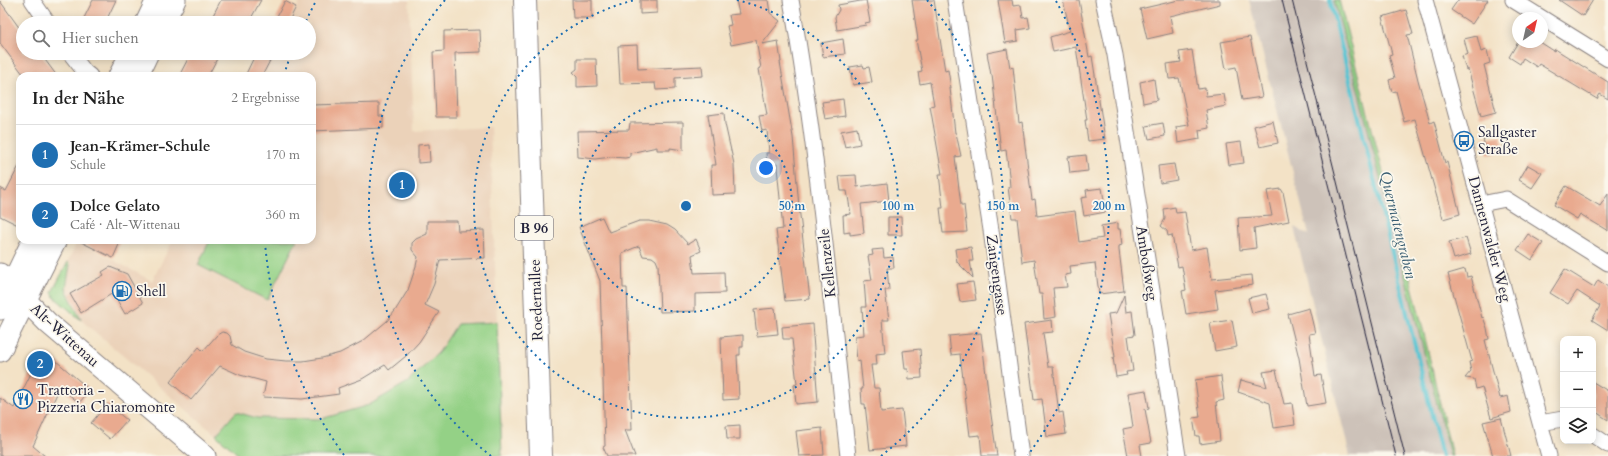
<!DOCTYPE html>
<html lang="de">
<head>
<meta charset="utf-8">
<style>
  :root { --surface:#fff; --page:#f2f2f2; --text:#222; --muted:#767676; --line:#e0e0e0; --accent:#1f6fb2 }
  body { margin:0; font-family:Cardo,serif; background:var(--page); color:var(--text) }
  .controls { position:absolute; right:12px; bottom:12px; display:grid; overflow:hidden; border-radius:8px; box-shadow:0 2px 10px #0003 }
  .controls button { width:36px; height:36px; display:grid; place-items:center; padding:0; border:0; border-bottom:1px solid var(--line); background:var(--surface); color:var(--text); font:20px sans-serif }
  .compass { position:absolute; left:1512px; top:12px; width:36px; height:36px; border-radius:50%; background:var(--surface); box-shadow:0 2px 10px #0003; rotate:34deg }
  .you { position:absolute; left:766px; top:168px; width:14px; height:14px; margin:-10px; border:3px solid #fff; border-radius:50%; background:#1a73e8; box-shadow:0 0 0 6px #1a73e833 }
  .badge { display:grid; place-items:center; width:26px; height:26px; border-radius:50%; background:var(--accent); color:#fff; font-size:13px; font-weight:700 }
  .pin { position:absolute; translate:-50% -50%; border:2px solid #fff; box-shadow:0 1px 4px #0006 }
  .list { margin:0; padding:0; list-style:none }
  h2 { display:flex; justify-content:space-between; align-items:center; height:52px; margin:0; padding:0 16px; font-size:17px }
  h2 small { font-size:13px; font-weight:400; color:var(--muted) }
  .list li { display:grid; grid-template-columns:26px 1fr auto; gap:12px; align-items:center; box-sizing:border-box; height:60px; padding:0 16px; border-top:1px solid var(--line) }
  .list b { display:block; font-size:15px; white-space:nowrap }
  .list p { margin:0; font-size:13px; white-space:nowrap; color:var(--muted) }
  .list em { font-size:13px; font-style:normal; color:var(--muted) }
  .icon { flex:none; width:22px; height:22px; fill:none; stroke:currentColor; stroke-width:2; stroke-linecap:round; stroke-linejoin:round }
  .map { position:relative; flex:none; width:1608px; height:456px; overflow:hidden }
  .search { position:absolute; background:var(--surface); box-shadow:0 2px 10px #0003; left:16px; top:16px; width:300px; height:44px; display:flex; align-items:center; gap:10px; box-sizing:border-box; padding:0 14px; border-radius:22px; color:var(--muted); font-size:15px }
  .panel { position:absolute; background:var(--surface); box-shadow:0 2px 10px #0003; left:16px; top:72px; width:300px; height:172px; border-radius:12px }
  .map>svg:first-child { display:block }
  .built { fill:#ebd2b9 }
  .industrial { fill:#cdc2b9 }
  .green { fill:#94d186; stroke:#5b7a60 }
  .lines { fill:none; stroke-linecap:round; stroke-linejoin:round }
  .stream { stroke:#59c5d3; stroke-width:4 }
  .building { fill:#e9aa8f }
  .street-casing { stroke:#8a8280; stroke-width:17 }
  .secondary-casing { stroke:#8a8280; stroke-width:23 }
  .primary-casing { stroke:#8a8280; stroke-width:24 }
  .street { stroke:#fff; stroke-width:15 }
  .secondary { stroke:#fff; stroke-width:21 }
  .primary { stroke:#fff; stroke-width:22 }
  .tram { stroke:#22223b; stroke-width:1 }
  .ring { fill:none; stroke:#1f6fb2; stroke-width:2; stroke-dasharray:2 4 }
  .labels { text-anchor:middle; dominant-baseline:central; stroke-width:3.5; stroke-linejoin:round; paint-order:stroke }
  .shield { fill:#fbf7ec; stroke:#636270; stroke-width:1 }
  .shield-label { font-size:14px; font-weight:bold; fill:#22223b }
  .poi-label { font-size:15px; fill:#22223b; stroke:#fbf7ec; text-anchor:start }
  .street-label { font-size:15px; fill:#22223b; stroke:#fbf7ec }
  .water-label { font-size:16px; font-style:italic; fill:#355b70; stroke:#fbf7ec }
  .centre { fill:#1f6fb2; stroke:#fbf7ec; stroke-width:2 }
  .ring-label { font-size:12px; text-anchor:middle; font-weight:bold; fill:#1f6fb2; stroke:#fbf7ec; stroke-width:3.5; stroke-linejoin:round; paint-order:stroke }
</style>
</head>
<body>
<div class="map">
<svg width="1608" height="456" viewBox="0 0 1608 456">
  <rect width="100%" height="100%" fill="#fbf7ec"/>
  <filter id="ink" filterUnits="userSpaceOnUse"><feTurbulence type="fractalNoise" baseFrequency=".025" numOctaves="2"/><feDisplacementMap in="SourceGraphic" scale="8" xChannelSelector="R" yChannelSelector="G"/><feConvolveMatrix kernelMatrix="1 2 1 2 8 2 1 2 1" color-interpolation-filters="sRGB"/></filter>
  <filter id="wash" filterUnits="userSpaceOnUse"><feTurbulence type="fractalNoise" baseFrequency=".012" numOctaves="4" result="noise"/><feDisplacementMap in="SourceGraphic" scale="16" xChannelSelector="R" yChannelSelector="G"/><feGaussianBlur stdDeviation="0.9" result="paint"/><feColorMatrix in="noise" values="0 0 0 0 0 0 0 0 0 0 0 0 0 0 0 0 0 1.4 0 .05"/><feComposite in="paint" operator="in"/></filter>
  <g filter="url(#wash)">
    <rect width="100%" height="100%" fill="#f3e2c6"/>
    <!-- built -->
    <path class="built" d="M301,0H409L414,131L490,127L497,322L457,324L439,352L408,382L369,405L321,419L257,418L236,413L216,435L54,297L52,292L78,241L152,281L173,240H312V76H262L274,53H309V23H289Z"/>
    <!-- industrial -->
    <path class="industrial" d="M1249,0H1334L1357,85L1449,456H1350L1294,227L1309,235Z"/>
    <!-- green -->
    <path class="green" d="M1334,0H1339L1422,325L1452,456H1450L1357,85Z
      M210,240H297L267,300L198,265Z
      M68,262L70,264L66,289L81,320L54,297L52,292Z
      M497,322L502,456H240L216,435L236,412L257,418L321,419L369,405L408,382L439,352L457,324Z"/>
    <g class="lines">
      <!-- stream -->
      <path class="stream" d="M1330,0L1442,456"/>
    </g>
    <g id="blocks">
      <!-- building -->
      <path class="building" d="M93,0H116L105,23H92L84,18Z
        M221,0H261L249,22L242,19L240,23H209Z
        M572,0H592V18H573Z
        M640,0H657V13L640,14Z
        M736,0H768L770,13L780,21L762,44L778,41L781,62H780L793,137L799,207L810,299L785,301L776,230L783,229L777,167V164L767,165L766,153H769L767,130L762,131L759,116L767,115L759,69L761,68L756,40L731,45L727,26L731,25L729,15L739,14Z
        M866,0L870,22L865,23L866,25L837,30L835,17L839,10L838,5Z
        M912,0H934L945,71L948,70L951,88H950L955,133H956L961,156L955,157L961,205H964L967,232L943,233L940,208H943L939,174H942L930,106L934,105L930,82L920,84L918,72L922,71L916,40H918Z
        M998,0H1012L1013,6L1021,5L1023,18L1028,17L1030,28L1017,30L1018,41L1005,43Z
        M1063,0H1079L1089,57L1092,56L1105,139L1088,141L1085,120H1087L1076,47L1053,52L1050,37L1070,31Z
        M1179,0H1220V4L1170,16L1173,33L1147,39L1140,9Z
        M1458,0H1488L1472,24L1451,10Z
        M1559,0H1593L1583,16Z
        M0,1L23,33V53H40L57,76H26L23,72V74L0,43Z
        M285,1L296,7L288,23L276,18Z
        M1406,10L1413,34L1407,35L1418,80L1430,123L1434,121L1445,163L1447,162L1460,214L1443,219L1415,119L1404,122L1396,91L1392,92L1389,80L1395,78L1389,55L1392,54L1382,17Z
        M480,30L481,52L455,53L457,117H436L433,52L444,51V31Z
        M1477,36L1481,52L1487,50L1490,63L1484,65L1496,112L1481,116L1468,69L1466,70L1462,56L1468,54L1464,39Z
        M1250,37L1262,97L1242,100L1236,67L1226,69L1221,42Z
        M843,39L845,54L823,57L821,43Z
        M1518,42H1540L1554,51L1555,49L1608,82V99L1600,94L1597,99L1539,64L1537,67L1523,58L1520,64L1509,57Z
        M637,45L638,69L702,66L703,76L675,78V89L656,90L655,83L620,84L618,46Z
        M1007,49L1010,68L1013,67L1019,123L1022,122L1032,200L1035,199L1037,216L1075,211L1079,242L1103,238L1101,226L1118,223V229H1120L1122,245L1119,246V250L1124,291L1099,294L1095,263L1070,266L1071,274L1065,275L1067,287L1053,288L1056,317L1044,319L1042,294H1039L1034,260L1022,262L1017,218H1012L1008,187H1010L1009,175L1006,150L1001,151L992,75H991L987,53Z
        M1192,50L1198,89L1205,88L1206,96L1224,94L1226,106L1206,110L1209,128L1199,130L1200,139L1178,143L1176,127L1189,125L1179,78L1169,79L1167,64L1181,62L1179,52Z
        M191,53H220L208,76H179Z
        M256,53H274L262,76H245Z
        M577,59H596L597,86L577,87V76L573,72L577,69Z
        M863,65L864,68L869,67L872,82L853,85L850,67Z
        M1154,79L1157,100L1143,103L1140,82Z
        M843,99L845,116L825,119L822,102Z
        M379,103V116H383V128L312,131V105Z
        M724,113L725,124L734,164L735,194L712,195L711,165H716L708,115Z
        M1273,121L1278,143L1260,147L1254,126Z
        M683,122V150L670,148V150H657V147L630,153V157L625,158L612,157L595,159L578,157L577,131L629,130L630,123Z
        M1163,123L1165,136L1149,139L1146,126Z
        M857,128L860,144L845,147L841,131Z
        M1501,135L1505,151L1487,155L1483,139Z
        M1241,142L1244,163L1229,165L1226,144Z
        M429,144L430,162L418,163V145Z
        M1086,155L1088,171L1070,173L1068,157Z
        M20,164V226L0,216V188L6,191Z
        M1174,164L1177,180L1160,183L1158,166Z
        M1528,165L1542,173L1532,188L1519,180Z
        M856,175L857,187L887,183L889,201L861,204L864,233L850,235V232L844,233L843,215L851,214L847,191H841L839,176Z
        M1566,186L1600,206L1608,194V231L1580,214L1577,219L1554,205Z
        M1102,188L1106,212L1084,216L1081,198L1087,197L1086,190Z
        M1281,189L1283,192L1289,221L1254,228L1256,248L1240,250L1238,218L1272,216L1267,191Z
        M1175,207L1176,213L1185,212L1191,250L1207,247L1212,279L1252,275L1253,285L1215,290L1218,309L1186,314L1182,291L1186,290L1182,266L1178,267L1172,235L1168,236L1167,231L1161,226L1165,219L1164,209Z
        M602,217L609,232L639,221H649L667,225L675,230L688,244L696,239L701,251L692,255L694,273L724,272L725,293L695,294V311L660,312L658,265L656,260L652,257L643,256L639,246L622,253L623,288H627L632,430H625L635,456H607L603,447L605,446L600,281L579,227Z
        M888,217H901L902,235H888Z
        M427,221H457L458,231L484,230L485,258L440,260L434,284L425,305L439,312L419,342L406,356L389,370L385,365L362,379L338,388L339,394L302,399L263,397L266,382L240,375L220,366L191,400L170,382L199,347L203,351L217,335L222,332L227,333L230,336L232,345L244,352L266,359L286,361H303L322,358L340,353L363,341L387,321L395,311L408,290L416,266L418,257L412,250V243L416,239L427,234Z
        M1528,234L1543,243L1532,260L1517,250Z
        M1466,238L1471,254L1454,259L1449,242Z
        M77,240H121L113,258Z
        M971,247L973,261H970L973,278L957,262L955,249Z
        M883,249L884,258L893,257L894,268H887L889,290H885L889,320H882L885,353L876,354L877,365H871L874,388H879L881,412L902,410L906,446L870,450L865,404H862L861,389H863L860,361L857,362L855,336L864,335L862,307H866L864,281L872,280L868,256L873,255L872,250Z
        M110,267L127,274L143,303L125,314L113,293L81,313L70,294L104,275L102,272Z
        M1465,269L1467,277L1471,276L1482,318L1483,317L1487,328L1489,339L1485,340L1500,398L1508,396L1511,412L1491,418L1482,387L1476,389L1474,379L1465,378L1471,371L1469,362L1472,361L1448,274Z
        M1565,269L1594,287L1598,280L1608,287V330L1592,320L1600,306L1577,291L1568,304L1550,293Z
        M973,282L976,300L960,302L957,284Z
        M1266,294L1270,309L1252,313L1248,298Z
        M1124,295L1126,312L1132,311L1135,335L1128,336L1133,371L1126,372L1127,375L1116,377L1113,358L1115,357L1108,314L1116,313Z
        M775,308L778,334L757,336L754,310Z
        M1309,308L1315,333L1309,334L1315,376L1321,375L1326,403L1307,406L1299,358L1288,314Z
        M1052,320L1053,332L1043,333L1048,367H1053L1059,413L1063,412L1066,434L1047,437L1042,399L1034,400L1024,324Z
        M1232,320L1237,347L1215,351L1210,323Z
        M813,324L814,336H813L818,402L796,404L794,385L797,384L792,339H783L782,327Z
        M981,333L990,408L997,456H982L980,435L970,436L960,354L951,355L949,336Z
        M743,335V347H740V355H737L739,399L723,400L721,337Z
        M920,349L922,378L909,379L908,369H905L903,351Z
        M48,354L90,390L79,403L60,387L33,446L45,456H0V398L14,408L40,355Z
        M1276,370L1284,404L1292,403L1295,425L1274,428L1270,403L1238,392L1241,380L1267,387L1263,372Z
        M1221,376L1224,400L1216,402L1220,441L1200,444L1199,436H1196L1193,418L1200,417L1195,380Z
        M1593,382L1608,391V420L1593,410Z
        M1146,390L1149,408L1145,409L1151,443L1140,445L1142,456H1128L1123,429L1133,427L1128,393Z
        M107,404L127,420L110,439L91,423Z
        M1501,418L1511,456H1493L1483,422Z
        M740,425V439H727L726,426Z
        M822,428L824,455L799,456L796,431Z"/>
    </g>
  </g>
  <g filter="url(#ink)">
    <use href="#blocks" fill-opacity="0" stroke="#8a8280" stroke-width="1"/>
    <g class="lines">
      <!-- street casing -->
      <g class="street-casing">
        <path id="street" d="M32,0L48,23
          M791,0C818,151 831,304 848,456
          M955,0L991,230L1021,456
          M1103,0L1115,55L1178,456
          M1425,0L1549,456
          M1513,0L1542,18
          M1542,18L1608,59
          M70,53L85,72L90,76
          M1481,204L1506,199L1608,263
          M1540,423L1563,419
          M1593,435L1608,445"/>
      </g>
      <!-- secondary casing -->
      <g class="secondary-casing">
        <path id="secondary" d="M146,23L157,0
          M163,23L175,0
          M119,76L131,53
          M137,76L148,53
          M0,274L48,323L205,456
          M0,309L33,240
          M0,351L56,240"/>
      </g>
      <!-- primary casing -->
      <g class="primary-casing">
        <path id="primary" d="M525,0L541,456"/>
      </g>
      <!-- street -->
      <use href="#street" class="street"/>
      <!-- secondary -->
      <use href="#secondary" class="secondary"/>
      <!-- primary -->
      <use href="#primary" class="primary"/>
      <!-- tram -->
      <path class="tram" d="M1282,0L1396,456
        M1292,0L1405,456"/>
    </g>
  </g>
  <!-- distance rings -->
  <g class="ring">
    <circle cx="686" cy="206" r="106"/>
    <path d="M737 0A212 212 0 1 1 635 0"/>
    <path d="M491 456A317 317 0 0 1 445 0M927 0A317 317 0 0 1 881 456"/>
    <path d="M344 455A423 423 0 0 1 265 243M284 75A423 423 0 0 1 291 54M306 21A423 423 0 0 1 316 1M1056 1A423 423 0 0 1 1028 455"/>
  </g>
  <!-- icons -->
  <defs>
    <g id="bus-ring" transform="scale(1)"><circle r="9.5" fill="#fbf7ec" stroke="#1f6fb2" stroke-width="1.5"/><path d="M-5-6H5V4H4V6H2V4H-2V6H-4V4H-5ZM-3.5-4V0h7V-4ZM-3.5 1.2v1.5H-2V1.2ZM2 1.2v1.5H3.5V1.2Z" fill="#1f6fb2"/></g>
    <g id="fuel-ring" transform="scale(1)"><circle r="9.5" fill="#fbf7ec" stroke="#1f6fb2" stroke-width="1.5"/><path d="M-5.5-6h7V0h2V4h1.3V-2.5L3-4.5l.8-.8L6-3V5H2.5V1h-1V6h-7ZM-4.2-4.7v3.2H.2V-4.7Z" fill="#1f6fb2"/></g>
    <g id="restaurant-ring" transform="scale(1)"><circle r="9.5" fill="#fbf7ec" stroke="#1f6fb2" stroke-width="1.5"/><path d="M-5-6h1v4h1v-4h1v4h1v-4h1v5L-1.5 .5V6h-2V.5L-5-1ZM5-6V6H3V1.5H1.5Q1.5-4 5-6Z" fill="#1f6fb2"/></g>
  </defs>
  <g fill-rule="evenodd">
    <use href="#bus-ring" x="1464" y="141"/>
    <use href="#fuel-ring" x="122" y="291"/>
    <use href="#restaurant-ring" x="23" y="399"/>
  </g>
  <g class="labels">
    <!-- shield labels -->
    <rect class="shield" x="515" y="216" width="38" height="24" rx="3"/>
    <g class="shield-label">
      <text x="534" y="228">B 96</text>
    </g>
    <!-- poi labels -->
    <g class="poi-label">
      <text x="1478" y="132">Sallgaster<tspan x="1478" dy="17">Straße</tspan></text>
      <text x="136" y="291">Shell</text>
      <text x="37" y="390">Trattoria -<tspan x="37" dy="17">Pizzeria Chiaromonte</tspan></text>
    </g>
    <!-- street labels -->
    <g class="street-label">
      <text transform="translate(1490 239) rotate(75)">Dannenwalder Weg</text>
      <text transform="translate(827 263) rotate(-96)">Kellenzeile</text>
      <text transform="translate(1147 263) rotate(81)">Amboßweg</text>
      <text transform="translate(997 275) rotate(82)">Zangengasse</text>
      <text transform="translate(536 300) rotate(-92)">Roedernallee</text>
      <text transform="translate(65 335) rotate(42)">Alt-Wittenau</text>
    </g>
    <!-- water labels -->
    <g class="water-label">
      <text transform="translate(1398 225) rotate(76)">Quermatengraben</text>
    </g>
  </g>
  <circle cx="686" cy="206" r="6" class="centre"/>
  <g class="ring-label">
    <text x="792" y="210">50 m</text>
    <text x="898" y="210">100 m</text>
    <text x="1003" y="210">150 m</text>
    <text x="1109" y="210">200 m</text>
  </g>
</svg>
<div class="controls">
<button>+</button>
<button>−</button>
<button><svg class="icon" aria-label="layers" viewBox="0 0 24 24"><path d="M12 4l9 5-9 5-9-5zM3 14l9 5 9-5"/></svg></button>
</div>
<svg class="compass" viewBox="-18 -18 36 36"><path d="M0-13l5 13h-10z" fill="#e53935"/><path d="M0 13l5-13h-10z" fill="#767676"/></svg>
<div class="you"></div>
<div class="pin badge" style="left:402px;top:185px">1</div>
<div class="pin badge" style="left:40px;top:364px">2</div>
<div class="search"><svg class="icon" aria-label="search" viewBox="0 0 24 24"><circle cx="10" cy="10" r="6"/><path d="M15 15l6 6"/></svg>Hier suchen</div>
<section class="panel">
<h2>In der Nähe<small>2 Ergebnisse</small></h2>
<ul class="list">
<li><span class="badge">1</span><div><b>Jean-Krämer-Schule</b><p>Schule</p></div><em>170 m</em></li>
<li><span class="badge">2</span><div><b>Dolce Gelato</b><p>Café · Alt-Wittenau</p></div><em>360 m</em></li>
</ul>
</section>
</div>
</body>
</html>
